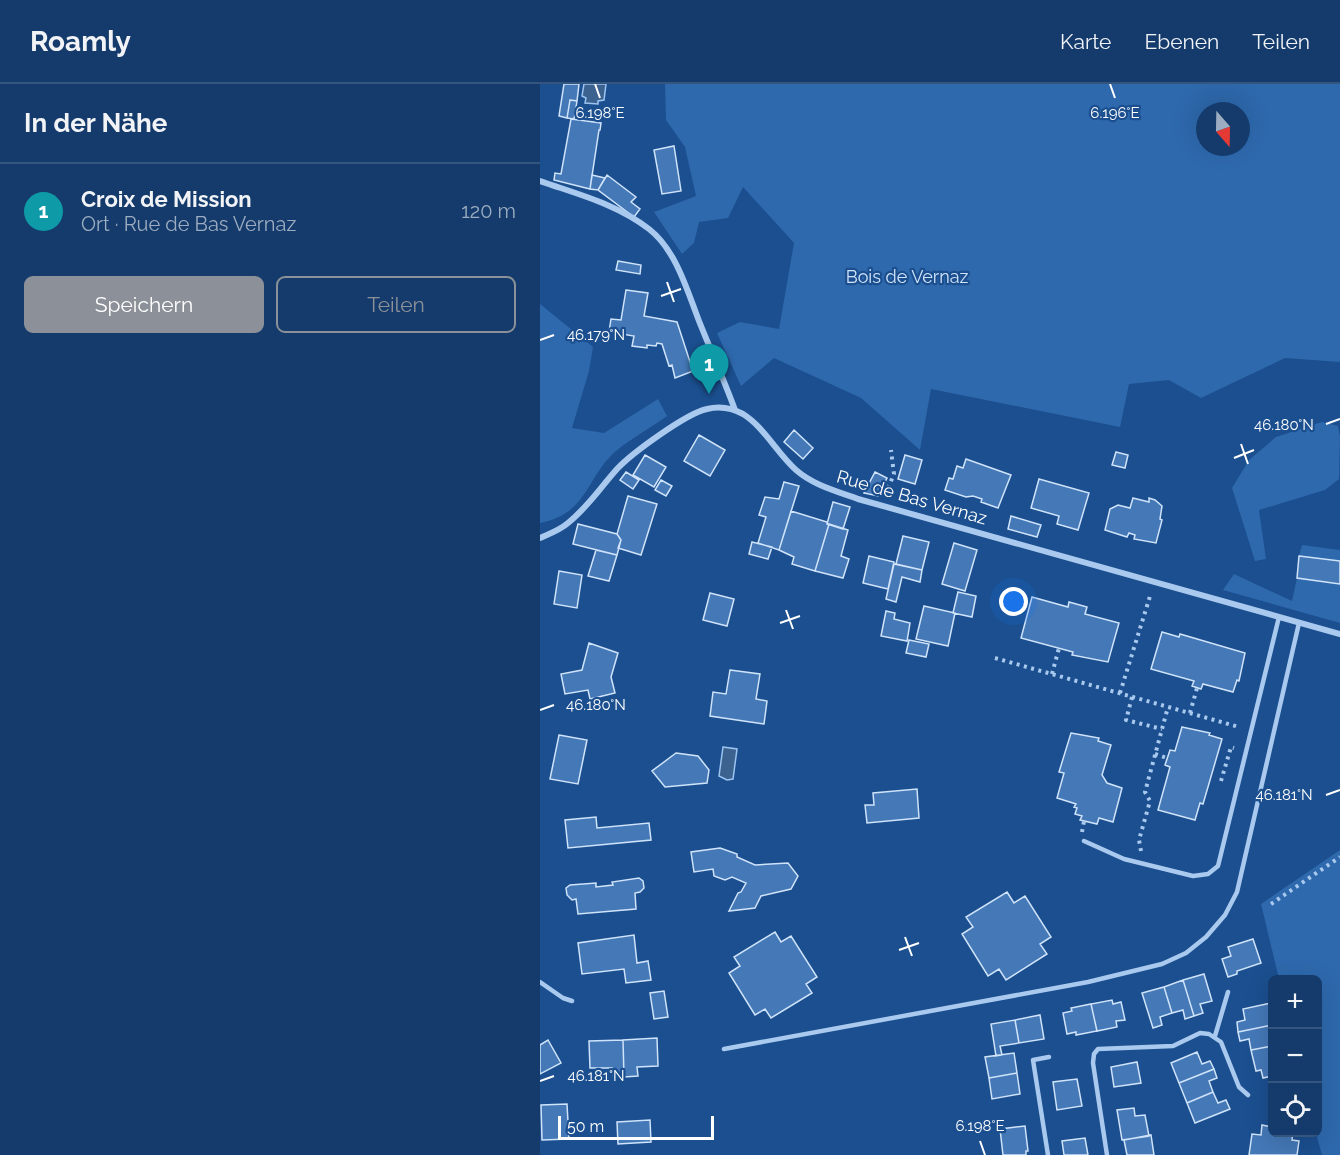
<!DOCTYPE html>
<html lang="de">
<head>
<meta charset="utf-8">
<style>
  :root { --surface:#143b6b; --page:#214673; --text:#f1f3f6; --muted:#9dadc1; --line:#33557e; --accent:#8c9099 }
  body { margin:0; font-family:Raleway,sans-serif; background:var(--page); color:var(--text) }
  .controls { position:absolute; right:18px; bottom:18px; display:grid; overflow:hidden; border-radius:9px; box-shadow:0 6px 24px #0002 }
  .controls button { width:54px; height:54px; display:grid; place-items:center; padding:0; border:0; border-bottom:2px solid var(--line); background:var(--surface); color:var(--text); font:30px sans-serif }
  .compass { position:absolute; left:656px; top:18px; width:54px; height:54px; border-radius:50%; background:var(--surface); box-shadow:0 6px 24px #0002; rotate:160deg }
  .scale { position:absolute; left:18px; bottom:15px; width:156px; box-sizing:border-box; padding-left:6px; border:3px solid #fff; border-top:0; font-size:16px; line-height:21px; white-space:nowrap; color:#fff; -webkit-text-stroke:4px #1b4f8f; paint-order:stroke }
  .you { position:absolute; left:474px; top:518px; width:21px; height:21px; margin:-15px; border:4px solid #fff; border-radius:50%; background:#1a73e8; box-shadow:0 0 0 9px #1a73e833 }
  .badge { display:grid; place-items:center; width:39px; height:39px; border-radius:50%; background:var(--accent); color:#fff; font-size:20px; font-weight:700 }
  .pin { position:absolute; translate:-50% -50px; filter:drop-shadow(0 2px 3px #0008) }
  .pin::after { content:''; position:absolute; top:32px; width:21px; height:18px; background:inherit; clip-path:polygon(0 0,100% 0,50% 100%) }
  .list { margin:0; padding:0; list-style:none }
  h2 { display:flex; justify-content:space-between; align-items:center; height:78px; margin:0; padding:0 24px; font-size:26px }
  h2 small { font-size:20px; font-weight:400; color:var(--muted) }
  .list li { display:grid; grid-template-columns:39px 1fr auto; gap:18px; align-items:center; box-sizing:border-box; height:96px; padding:0 24px; border-top:2px solid var(--line) }
  .list b { display:block; font-size:22px; white-space:nowrap }
  .list p { margin:0; font-size:20px; white-space:nowrap; color:var(--muted) }
  .list em { font-size:20px; font-style:normal; color:var(--muted) }
  .actions { display:flex; gap:12px; padding:18px 24px }
  .actions a { flex:1; padding:14px 0; border:2px solid var(--accent); border-radius:9px; text-align:center; font-size:21px; color:var(--accent) }
  .actions .main { background:var(--accent); color:#fff }
  .icon { flex:none; width:33px; height:33px; fill:none; stroke:currentColor; stroke-width:2; stroke-linecap:round; stroke-linejoin:round }
  .map { position:relative; flex:none; width:800px; height:1071px; overflow:hidden }
  header { display:flex; align-items:center; gap:36px; box-sizing:border-box; height:84px; padding:0 30px; background:var(--surface); border-bottom:2px solid var(--line) }
  header strong { font-size:28px }
  nav { display:flex; gap:33px; margin-inline-start:auto; font-size:21px }
  main { display:flex }
  aside { flex:1; background:var(--surface) }
  .map>svg:first-child { display:block }
  .green { fill:#2e69ad; fill-rule:evenodd }
  .water { fill:#3c6290; stroke:#9cc4f0; stroke-width:1.5 }
  .building { fill:#4478b7; stroke:#cfe3fa; stroke-width:1.5 }
  .lines { fill:none; stroke-linecap:round; stroke-linejoin:round }
  .path { stroke:#a9c9ee; stroke-width:4; stroke-dasharray:3 4.5; stroke-linecap:butt }
  .service { stroke:#a9c9ee; stroke-width:4.5 }
  .minor { stroke:#a9c9ee; stroke-width:6 }
  .ticks { fill:none; stroke:#fff; stroke-width:2 }
  .labels { text-anchor:middle; dominant-baseline:central; stroke-width:4.5; stroke-linejoin:round; paint-order:stroke }
  .park-label { font-size:18px; fill:#cfe3fa; stroke:#1b4f8f }
  .street-label { font-size:18px; fill:#fff; stroke:#1b4f8f }
  .ticks-label { font-size:15px; text-anchor:middle; fill:#fff; stroke:#1b4f8f; stroke-width:4.5; stroke-linejoin:round; paint-order:stroke }
</style>
</head>
<body>
<header>
<strong>Roamly</strong>
<nav><a>Karte</a><a>Ebenen</a><a>Teilen</a></nav>
</header>
<main>
<aside>
<h2>In der Nähe<small></small></h2>
<ul class="list">
<li><span class="badge" style="background:#0f9aa8">1</span><div><b>Croix de Mission</b><p>Ort · Rue de Bas Vernaz</p></div><em>120 m</em></li>
</ul>
<div class="actions"><a class="main">Speichern</a><a>Teilen</a></div>
</aside>
<div class="map">
<svg width="800" height="1071" viewBox="0 0 800 1071">
  <rect width="100%" height="100%" fill="#1b4f8f"/>
  <!-- green -->
  <path class="green" d="M125,0H800V278L745,274L661,314L629,296L589,300L580,343L391,305L380,366L321,314L234,274L201,302L177,249L200,238L239,245L254,159L203,103L188,134L159,138L154,159L142,170L114,128L156,112L145,63L126,36ZM665,27H701V63H665Z
    M0,220L53,263L49,287L32,344L64,349L118,315L127,332C110,344 92,354 76,367C46,393 48,430 0,439Z
    M782,338L798,342L800,353L799,395L785,406L719,426L726,475L715,477L692,404L709,376L736,353Z
    M762,461L800,466V477L759,472Z
    M694,490L752,517L757,494L800,500V539L683,506Z
    M800,766V1071H782L776,1049L778,896L739,895L721,820Z"/>
  <!-- water -->
  <path class="water" d="M44,0H66L64,16L58,17V20L45,19L46,14L42,12Z
    M183,663L197,665L193,695L187,696L179,692Z"/>
  <!-- building -->
  <path class="building" d="M24,0H39L37,17L30,16L27,34L19,32Z
    M30,16L37,17L34,35L27,34Z
    M31,35L61,39L60,46H59L50,105L14,96L15,89L21,90Z
    M134,62L141,107L122,110L114,66Z
    M52,91L65,94L58,106L50,105Z
    M67,91L96,113L91,118L100,125L94,133L58,106Z
    M78,177L101,181L100,190L76,186Z
    M86,206L108,209L104,232L137,238L153,287L135,294L132,281L129,282L122,260L117,259L116,262L107,261V264L92,262L94,252L69,248L71,235L81,236Z
    M254,346L273,364L263,375L244,358Z
    M159,351L185,366L170,392L144,377Z
    M576,368L588,371L585,384L572,381Z
    M105,371L126,383L114,403L93,391Z
    M365,371L382,376L375,400L358,395Z
    M426,375L471,391L458,424L441,418L442,415L433,412L426,413L405,406L409,394L413,395L417,382L423,384Z
    M86,388L99,396L93,405L80,396Z
    M335,388L347,394L338,412L324,409Z
    M499,395L549,409L538,446L517,440L519,432L491,424Z
    M121,396L132,402L126,412L115,406Z
    M244,398L259,402L239,466L218,459L226,433L219,431L225,413L239,415Z
    M88,412L117,420L101,471L78,464L81,456L77,450Z
    M593,414L609,418V414L615,416L622,422L620,435L622,436L616,459L594,455L595,451L589,449L587,453L565,446L570,425L578,421L590,424Z
    M293,418L310,423L303,445L287,440Z
    M251,427L287,438V440H289L275,487L252,480L254,473L239,466Z
    M471,432L501,441L497,453L468,445Z
    M38,440L77,450L81,456L77,471L33,460Z
    M289,440L308,446L301,472L309,475L303,494L275,487Z
    M363,452L389,458L382,486L356,480Z
    M212,458L232,463L228,475L209,470Z
    M414,459L437,466L425,507L402,500Z
    M56,466L77,471L69,497L48,492Z
    M329,472L354,478L348,505L323,499Z
    M759,472L800,477V500L757,494Z
    M354,480L382,486L380,498L362,493L356,518L346,515Z
    M19,487L42,491L37,524L14,520Z
    M418,508L436,512L432,533L413,529Z
    M170,509L194,515L187,542L163,536Z
    M492,513L528,523L529,518L547,523L545,530L579,539L568,578L532,571L533,568L481,554Z
    M384,522L415,529L408,562L376,555Z
    M346,527L355,529L354,535L370,539L367,557L341,552Z
    M622,548L639,553L640,550L705,569L699,597L697,596L693,608L663,600L661,605L652,602L654,597L611,585Z
    M369,556L389,560L386,573L366,569Z
    M49,559L78,569L71,593L75,609L50,615L48,606L25,610L21,590L42,586Z
    M190,586L220,590L216,615L227,617L224,640L170,632L173,608L186,610Z
    M642,643L670,649L669,651L682,655L663,720L660,719L655,736L618,726L630,683L625,681L630,666L635,667Z
    M531,649L559,654L558,657L571,661L562,691L567,699L582,704L573,738L559,734L557,740L540,736L542,732L535,730L537,724L534,723L536,720L517,714L524,689L519,688Z
    M19,651L47,656L38,700L10,695Z
    M136,669L158,672L169,686L167,699L125,703L112,687Z
    M377,705L379,734L327,739L325,721H334L333,709Z
    M56,733L57,744L109,739L111,756L28,764L25,736Z
    M180,764L197,770V773L215,781L248,779L258,792L251,805L221,812L215,824L189,827L198,809L201,808L206,799L192,793L185,796L174,792L173,785L154,788L151,768Z
    M99,794L103,797L104,804L100,808L95,809L96,825L38,830L36,815L32,816L27,811L26,804L30,801L56,799V803L73,801L72,798Z
    M467,808L474,819L485,812L511,853L500,860L507,870L466,896L459,885L448,892L422,850L433,843L426,833Z
    M235,848L241,858L251,852L277,893L266,900L272,909L231,934L225,925L215,931L189,889L200,882L194,873Z
    M94,851L97,879L108,877L111,896L86,899L84,885L42,890L38,859Z
    M713,855L721,879L697,887V890L688,893L682,875L691,872L688,863Z
    M664,890L672,917L660,920L663,929L654,932L643,896Z
    M643,896L654,932L645,935L643,926L632,929L624,903Z
    M624,903L632,929L620,933L622,941L613,944L602,909Z
    M124,907L128,933L114,935L110,909Z
    M572,916L573,920L581,918L585,936L576,937L577,943L557,947L551,920Z
    M731,919L732,941L698,948L697,938L705,936L703,925Z
    M551,920L557,947L536,951V948L527,950L523,929L532,927L531,924Z
    M500,931L504,955L479,959L475,936Z
    M475,936L479,959L460,962L462,971L456,972L451,940Z
    M732,941V962L711,966L709,955L700,957L698,948Z
    M117,954L118,982L97,983L98,992L84,993L83,956Z
    M8,956L21,979L0,990V961Z
    M83,956L84,993H73L72,984H50L49,957Z
    M732,962V992L723,994L721,986L716,987L711,966Z
    M657,968L662,980L670,977L674,985L639,999L631,979Z
    M474,969L477,989L449,994L445,973Z
    M597,978L601,999L574,1003L571,983Z
    M674,985L677,994L669,997L673,1008L647,1019L639,999Z
    M477,989L480,1010L452,1015L449,994Z
    M537,995L542,1022L517,1026L513,998Z
    M673,1008L678,1019L686,1016L690,1025L655,1039L647,1019Z
    M27,1020L29,1055L2,1056L1,1021Z
    M594,1024L595,1032L605,1031L609,1052L582,1056L577,1026Z
    M110,1036L111,1058L78,1060L77,1038Z
    M722,1041L732,1043V1048H753L752,1056L759,1057L757,1071H709L712,1050L721,1051Z
    M485,1042L488,1067H486V1071H463L460,1045Z
    M611,1051L614,1071H587L584,1056Z
    M545,1054L548,1071H524L522,1057Z"/>
  <g class="lines">
    <!-- path -->
    <path class="path" d="M345,411L354,390L351,366
      M455,574L699,643
      M512,590L519,564
      M580,609L611,509
      M592,613L586,636L622,645
      M650,629L657,604
      M615,670L627,674
      M681,697L691,663L694,664
      M542,748L544,737
      M601,767L599,756L610,717L605,708L628,623
      M731,820L800,773"/>
    <!-- service -->
    <path class="service" d="M544,757L584,775L653,792L668,790L678,782L739,533
      M0,898L23,914L32,917
      M675,952L688,908
      M184,965L548,898L622,880L646,869L666,853L685,831L697,808L759,539
      M508,1071L493,976L509,973
      M567,1071L553,979L554,970L558,965L633,962L660,949L669,950L681,958L699,1003L708,1011"/>
    <!-- minor -->
    <path class="minor" d="M0,97C37,110 77,120 109,145C136,166 147,206 159,237C171,267 184,296 195,326
      M0,454C9,450 20,446 28,439C48,423 60,404 77,385C92,369 147,329 167,325C179,322 192,324 203,330C224,343 237,369 256,386C273,401 296,407 318,415L800,550"/>
  </g>
  <!-- ticks -->
  <path class="ticks" d="M55,0L60,14M570,0L575,14M127,198L134,218M121,212L141,205M0,256L14,251M786,340L800,335M701,360L708,380M694,374L714,366M246,526L253,545M240,539L260,532M0,626L14,621M786,711L800,706M365,853L372,872M359,866L379,859M0,997L14,992M440,1057L445,1071"/>
  <g class="labels">
    <!-- park labels -->
    <g class="park-label">
      <text x="367" y="192">Bois de Vernaz</text>
    </g>
    <!-- street labels -->
    <g class="street-label">
      <text transform="translate(372 413) rotate(16)">Rue de Bas Vernaz</text>
    </g>
  </g>
  <g class="ticks-label">
    <text x="60" y="34">6.198°E</text>
    <text x="575" y="34">6.196°E</text>
    <text x="56" y="256">46.179°N</text>
    <text x="744" y="346">46.180°N</text>
    <text x="56" y="626">46.180°N</text>
    <text x="744" y="716">46.181°N</text>
    <text x="56" y="997">46.181°N</text>
    <text x="440" y="1047">6.198°E</text>
  </g>
</svg>
<div class="controls">
<button>+</button>
<button>−</button>
<button><svg class="icon" aria-label="locate" viewBox="0 0 24 24"><circle cx="12" cy="12" r="6"/><path d="M12 2v4M12 18v4M2 12h4M18 12h4"/></svg></button>
</div>
<svg class="compass" viewBox="-18 -18 36 36"><path d="M0-13l5 13h-10z" fill="#e53935"/><path d="M0 13l5-13h-10z" fill="#9dadc1"/></svg>
<div class="scale">50 m</div>
<div class="you"></div>
<div class="pin badge" style="left:169px;top:310px;background:#0f9aa8">1</div>
</div>
</main>
</body>
</html>
